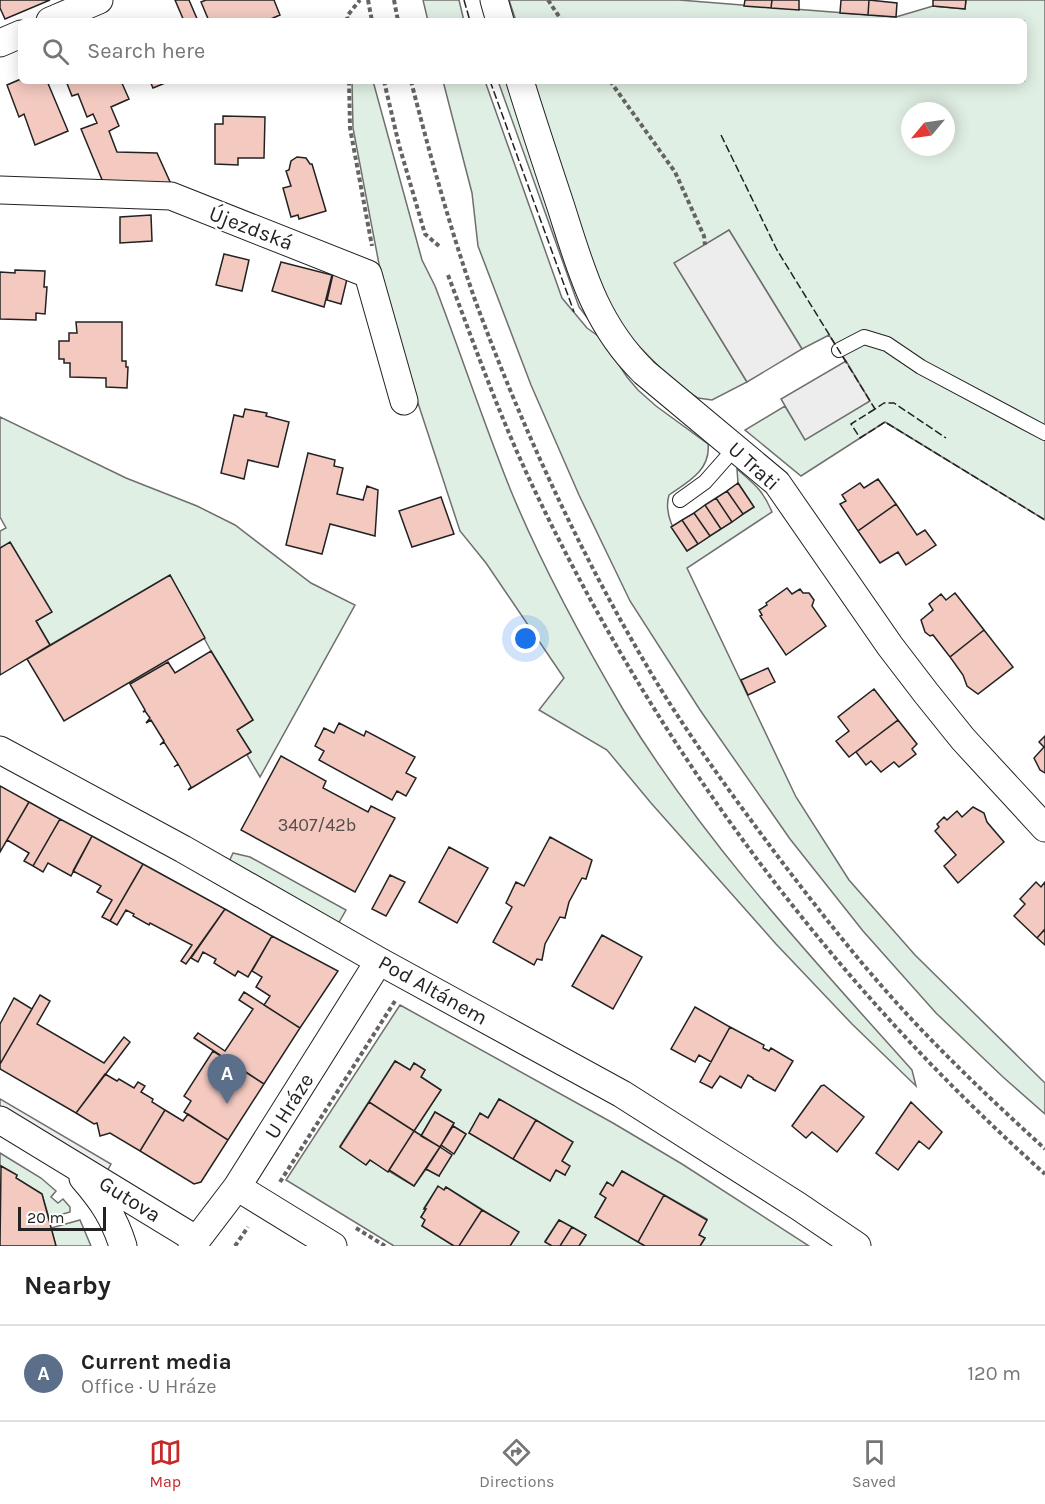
<!DOCTYPE html>
<html lang="en">
<head>
<meta charset="utf-8">
<style>
  :root { --surface:#fff; --page:#f6f6f6; --text:#222; --muted:#767676; --line:#e0e0e0; --accent:#c62828 }
  body { margin:0; font-family:Karla,sans-serif; background:var(--page); color:var(--text) }
  .compass { position:absolute; left:901px; top:102px; width:54px; height:54px; border-radius:50%; background:var(--surface); box-shadow:0 3px 15px #0003; rotate:241deg }
  .scale { position:absolute; left:18px; bottom:15px; width:88px; box-sizing:border-box; padding-left:6px; border:3px solid #222; border-top:0; font-size:16px; line-height:21px; white-space:nowrap; color:#222; -webkit-text-stroke:4px #fff; paint-order:stroke }
  .you { position:absolute; left:526px; top:639px; width:21px; height:21px; margin:-15px; border:4px solid #fff; border-radius:50%; background:#1a73e8; box-shadow:0 0 0 9px #1a73e833 }
  .badge { display:grid; place-items:center; width:39px; height:39px; border-radius:50%; background:var(--accent); color:#fff; font-size:20px; font-weight:700 }
  .pin { position:absolute; translate:-50% -50px; filter:drop-shadow(0 2px 3px #0008) }
  .pin::after { content:''; position:absolute; top:32px; width:21px; height:18px; background:inherit; clip-path:polygon(0 0,100% 0,50% 100%) }
  .list { margin:0; padding:0; list-style:none }
  h2 { display:flex; justify-content:space-between; align-items:center; height:78px; margin:0; padding:0 24px; font-size:26px }
  h2 small { font-size:20px; font-weight:400; color:var(--muted) }
  .list li { display:grid; grid-template-columns:39px 1fr auto; gap:18px; align-items:center; box-sizing:border-box; height:96px; padding:0 24px; border-top:2px solid var(--line) }
  .list b { display:block; font-size:22px; white-space:nowrap }
  .list p { margin:0; font-size:20px; white-space:nowrap; color:var(--muted) }
  .list em { font-size:20px; font-style:normal; color:var(--muted) }
  .icon { flex:none; width:33px; height:33px; fill:none; stroke:currentColor; stroke-width:2; stroke-linecap:round; stroke-linejoin:round }
  .map { position:relative; flex:none; width:1045px; height:1246px; overflow:hidden }
  .search { position:absolute; background:var(--surface); box-shadow:0 3px 15px #0003; left:18px; right:18px; top:18px; height:66px; display:flex; align-items:center; gap:15px; box-sizing:border-box; padding:0 21px; border-radius:9px; color:var(--muted); font-size:22px }
  .sheet { height:174px; background:var(--surface) }
  nav { display:flex; justify-content:space-around; align-items:center; box-sizing:border-box; height:84px; border-top:2px solid var(--line); background:var(--surface); font-size:16px; color:var(--muted) }
  nav a { display:grid; justify-items:center; gap:3px }
  nav .on { color:var(--accent) }
  .map>svg:first-child { display:block }
  .green { fill:#e0efe3; stroke:#6f6f6f; stroke-width:1.5; fill-rule:evenodd }
  .parking { fill:#ededed; stroke:#6f6f6f; stroke-width:1.5 }
  .building { fill:#f3c9c0; stroke:#222; stroke-width:1.5 }
  .lines { fill:none; stroke-linecap:round; stroke-linejoin:round }
  .service-casing { stroke:#222; stroke-width:16 }
  .minor-casing { stroke:#222; stroke-width:29 }
  .path { stroke:#646464; stroke-width:4; stroke-dasharray:4.5 3; stroke-linecap:butt }
  .service { stroke:#fff; stroke-width:14 }
  .minor { stroke:#fff; stroke-width:27 }
  .fence { stroke:#222; stroke-width:1.5; stroke-dasharray:8 3; stroke-linecap:butt }
  .labels { text-anchor:middle; dominant-baseline:central; stroke-width:4.5; stroke-linejoin:round; paint-order:stroke }
  .number-label { font-size:18px; fill:#564c4a }
  .street-label { font-size:21px; fill:#222; stroke:#fff }
</style>
</head>
<body>
<div class="map">
<svg width="1045" height="1246" viewBox="0 0 1045 1246">
  <rect width="100%" height="100%" fill="#fff"/>
  <!-- green -->
  <path class="green" d="M423,0H459L464,21H428Z
    M509,0H679L896,17L933,6L965,9L966,0H1045V520L885,422L801,476L745,430L785,406L805,439L846,361L829,335L802,349L729,230L675,264L747,382L712,400L698,398L673,381L630,337L616,318L591,262L534,81H1024V21H516ZM910,111H946V147H910Z
    M352,81H373L422,260L435,286C461,354 484,424 511,491C541,564 584,643 624,711C704,842 810,956 912,1070L916,1086L852,1024L776,944L651,803L607,750L539,710L564,678L486,563L460,531L416,397L379,264L353,128Z
    M443,81H485L562,298L587,328L601,338L627,377L638,390L656,406L708,444C711,470 688,482 669,495C663,515 676,534 687,551L754,507L738,483L737,469C754,484 763,490 772,512L687,568L796,797L849,880L915,955L1045,1083V1114L1003,1077L936,1013L863,931L790,839L700,710L630,601L579,495L531,385L478,246L472,193Z
    M498,81H507L592,324L579,307Z
    M0,417L126,478L197,506L235,525L311,583L355,605L260,777L247,755L251,752L237,730L253,720L211,651L170,575L50,645L36,621L51,612L10,543L0,548V531L6,528L0,517Z
    M233,853L250,857L346,910L338,924L228,864Z
    M400,1005L613,1123L682,1164L809,1246H700L705,1238L699,1235L707,1219L622,1171L613,1186L607,1183L600,1194L606,1198L595,1217L645,1246H579L586,1235L559,1220L545,1241L552,1246H510L518,1232L446,1187L444,1190L438,1187L424,1208L426,1209L421,1217L425,1220L422,1226L454,1246H394L286,1180ZM395,1061L410,1070L414,1063L425,1070L421,1077L441,1090L414,1131L421,1136L435,1112L454,1123L447,1136L453,1126L466,1134L454,1153L441,1145L439,1176L426,1169L414,1186L370,1160L366,1164L340,1146ZM499,1099L572,1142L562,1161L565,1175L556,1170L550,1181L469,1133L480,1114L488,1118Z
    M0,1153L41,1178L56,1191L51,1197L58,1203L63,1199L70,1207V1212L49,1218L42,1194L16,1178L17,1175L1,1166L0,1167Z
    M80,1220L91,1246H56L51,1228Z"/>
  <!-- parking -->
  <path class="parking" d="M729,230L802,349L747,382L674,263Z
    M846,361L870,401L805,440L781,399Z
    M0,1099L111,1164L106,1173L0,1111Z"/>
  <!-- building -->
  <path class="building" d="M0,0H50L5,19L0,8Z
    M175,0H189L198,21H184Z
    M206,0H274L280,15L266,21H209L201,2Z
    M745,0H772L771,8L744,6Z
    M772,0H799V10L771,8Z
    M841,0H869L868,15L840,13Z
    M869,0L897,3L896,17L868,15Z
    M933,0H966L965,9L933,6Z
    M21,79V81H47L68,131L35,145L24,114L19,117L7,85Z
    M66,81H121L129,99L111,107L119,126L109,131L117,152L157,153L171,184L103,182L81,129L97,123L93,114L87,117L78,94L72,96Z
    M150,81H170L153,88Z
    M223,116L265,117L264,158H238V165L215,164V124H223Z
    M297,157L306,158L310,164H312L326,211L299,219L298,215L291,217L283,188L291,186L286,171L289,170L291,161Z
    M151,215L152,241L120,243V217Z
    M224,254L249,260L242,291L216,285Z
    M281,262L332,275L324,307L272,291Z
    M15,270L45,271L44,287H47L45,314L36,313V320L0,319V272L15,273Z
    M333,274L347,279L341,304L327,300Z
    M76,322H122V361H126V367H128L127,388L106,387V378L70,377V363H64V359H59V341H69V333H77Z
    M245,409L267,413L266,416L289,422L278,467L248,460L244,479L221,473L234,415L243,417Z
    M308,453L335,460L334,466L343,468L337,494L363,500L367,486L378,490L375,536L330,524L322,554L286,545Z
    M878,479L896,504L858,531L840,504L846,501L842,495L860,483L864,488Z
    M738,483L754,507L743,514L727,491Z
    M727,491L743,514L732,522L716,498Z
    M441,497L454,534L412,547L399,511Z
    M716,498L732,522L721,529L705,505Z
    M896,504L917,535L925,530L936,545L906,565L898,552L880,563L858,531Z
    M705,505L721,529L710,536L694,513Z
    M694,513L710,536L698,544L682,520Z
    M682,520L698,544L687,551L671,527Z
    M10,542L52,612L36,621L50,645L0,675V548Z
    M170,575L205,638L64,721L27,659Z
    M787,588L792,594L800,589L803,593H809L814,600L812,606L826,626L786,655L760,616L762,615L759,610L767,605L766,603Z
    M955,593L984,630L950,657L933,635L930,636L925,632L921,620L933,610L929,604L941,594L946,600Z
    M984,630L1013,667L978,694L967,686L963,675L950,657Z
    M211,651L253,720L237,730L251,752L188,790L191,787L178,764L174,767L178,764L164,742L160,745L164,741L151,720L146,723L150,718L145,711L143,712L145,710L130,684L168,662L175,673Z
    M768,668L775,682L748,695L741,680Z
    M874,689L898,720L849,757L836,741L849,731L838,717Z
    M898,720L917,744L912,749L916,754L899,767L894,762L881,772L871,761L866,765L856,752Z
    M339,723L364,736L366,731L415,757L406,773L416,778L406,796L397,791L392,800L319,760L324,751L315,746L324,728L334,733Z
    M1045,736V773L1040,770L1034,758L1044,747L1039,742Z
    M281,756L326,781L323,788L368,812L371,806L395,818L355,892L241,830Z
    M0,786L29,802L0,852Z
    M29,802L60,819L33,866L24,861L29,853L7,840Z
    M973,807L984,813L987,822L1004,842L958,883L944,866L956,855L935,831L939,827L937,824L944,817L947,820L957,811L962,817Z
    M60,819L92,836L71,876L48,863L43,872L33,866Z
    M92,836L143,864L110,921L102,917L112,900L97,892L101,886L73,871Z
    M550,837L592,860L586,879L582,878L569,902L565,918L560,917L545,944L542,960L537,959L534,965L493,942L512,907L506,903L516,882L524,886Z
    M449,847L488,868L457,923L419,902Z
    M143,864L225,909L186,964L181,961L192,945L150,923L149,925L133,916L134,914L126,910L117,925L110,921Z
    M390,875L405,882L386,916L372,909Z
    M1036,882L1041,887L1045,882V929L1037,938L1014,916L1025,904L1020,899Z
    M225,909L272,936L248,977L238,971L235,976L214,963L216,959L203,952L198,962L191,958Z
    M1045,929V945L1037,938Z
    M602,935L642,957L613,1009L572,986Z
    M272,936L338,971L300,1028L264,1005L270,996L256,987L262,977L252,971Z
    M244,992L300,1028L264,1084L194,1038L198,1033L225,1051L253,1009L239,1000Z
    M40,995L50,1001L37,1024L104,1063L124,1037L130,1042L76,1113L0,1069V1064Z
    M14,998L32,1009L0,1064V1024Z
    M695,1007L730,1027L711,1062L699,1055L695,1062L671,1049Z
    M730,1027L764,1045L763,1048L769,1051L771,1048L793,1061L775,1091L753,1079V1078L748,1075L741,1088L720,1076L712,1088L700,1082Z
    M213,1051L264,1084L228,1140L184,1112L191,1101L184,1096Z
    M395,1061L410,1070L414,1063L425,1070L421,1077L441,1090L414,1131L369,1102Z
    M105,1074L117,1081L119,1079L134,1088L138,1082L145,1086L141,1092L153,1099L152,1102L165,1110L140,1151L110,1133L100,1136L97,1123L94,1124L76,1113Z
    M824,1085L864,1117L837,1152L812,1132L806,1138L792,1126L821,1086Z
    M499,1099L536,1120L513,1159L469,1133L480,1113L488,1118Z
    M369,1102L414,1131L388,1172L370,1160L366,1165L340,1147Z
    M911,1102L942,1132L929,1149L919,1141L898,1170L876,1153Z
    M165,1110L183,1121L188,1114L228,1140L201,1182L194,1184L140,1151Z
    M435,1112L454,1123L440,1147L421,1136Z
    M536,1120L573,1142L562,1161L570,1166L565,1175L556,1170L550,1181L513,1159Z
    M453,1126L466,1134L454,1154L441,1145Z
    M414,1131L440,1147L414,1186L389,1170Z
    M440,1147L452,1155L439,1176L426,1169Z
    M1,1166L17,1175L16,1178L42,1194L56,1246H0Z
    M622,1171L664,1195L638,1242L595,1217L606,1198L600,1194L607,1182L613,1186Z
    M438,1186L444,1190L446,1187L482,1210L459,1246H454L422,1226L425,1220L421,1217L426,1209H424Z
    M664,1195L707,1220L699,1235L705,1238L700,1246H645L638,1242Z
    M482,1210L519,1232L510,1246H459Z
    M559,1220L572,1227L560,1246H552L545,1242Z
    M572,1227L586,1235L579,1246H560Z"/>
  <g class="lines">
    <!-- service casing -->
    <g class="service-casing">
      <path id="service" d="M839,350L864,337L887,344L921,367L1045,433
        M680,500L705,482L735,448"/>
    </g>
    <!-- minor casing -->
    <g class="minor-casing">
      <path id="minor" d="M494,0L500,21
        M50,21L99,0
        M0,43L21,34
        M520,81C533,123 547,165 561,207C581,270 595,324 644,372L777,483L890,646L926,693L963,739L1045,828
        M0,190L171,196L368,274L404,401
        M0,750L183,849L379,961L622,1094L798,1206L857,1246
        M0,1120L197,1240
        M83,1178C102,1200 114,1217 123,1246
        M237,1187L333,1246
        M192,1246L237,1187L379,961"/>
    </g>
    <!-- path -->
    <path class="path" d="M368,0L372,21
      M394,0L398,21
      M548,0L562,21
      M348,21L347,16L360,0
      M349,81L350,128L372,246
      M384,81L399,145L425,234L439,246
      M411,81C430,155 450,228 475,300C524,433 584,562 657,683C693,742 735,799 776,854C817,908 859,962 904,1011C949,1060 997,1105 1045,1149
      M610,81L675,172L704,236L705,245
      M448,275C475,347 501,420 534,489C657,748 831,983 1045,1174
      M280,1182L395,1001
      M356,1228L385,1246
      M235,1246L248,1227"/>
    <!-- service -->
    <use href="#service" class="service"/>
    <!-- minor -->
    <use href="#minor" class="minor"/>
    <!-- fence -->
    <path class="fence" d="M464,0L470,21
      M490,81L574,312
      M721,135L777,250L875,409L884,403H894L946,438
      M875,409L851,424L860,438L885,422L1045,520"/>
  </g>
  <g class="labels">
    <!-- number labels -->
    <g class="number-label">
      <text x="317" y="825">3407/42b</text>
    </g>
    <!-- street labels -->
    <g class="street-label">
      <text transform="translate(251 228) rotate(21)">Újezdská</text>
      <text transform="translate(754 466) rotate(42)">U Trati</text>
      <text transform="translate(433 990) rotate(29)">Pod Altánem</text>
      <text transform="translate(289 1106) rotate(-58)">U Hráze</text>
      <text transform="translate(130 1199) rotate(32)">Gutova</text>
    </g>
  </g>
</svg>
<svg class="compass" viewBox="-18 -18 36 36"><path d="M0-13l5 13h-10z" fill="#e53935"/><path d="M0 13l5-13h-10z" fill="#767676"/></svg>
<div class="scale">20 m</div>
<div class="you"></div>
<div class="pin badge" style="left:227px;top:1104px;background:#5c6f8a">A</div>
<div class="search"><svg class="icon" aria-label="search" viewBox="0 0 24 24"><circle cx="10" cy="10" r="6"/><path d="M15 15l6 6"/></svg>Search here</div>
</div>
<section class="sheet">
<h2>Nearby<small></small></h2>
<ul class="list">
<li><span class="badge" style="background:#5c6f8a">A</span><div><b>Current media</b><p>Office · U Hráze</p></div><em>120 m</em></li>
</ul>
</section>
<nav>
<a class="on"><svg class="icon" aria-label="map" viewBox="0 0 24 24"><path d="M3 6l6-2 6 2 6-2v14l-6 2-6-2-6 2zM9 4v14M15 6v14"/></svg>Map</a>
<a><svg class="icon" aria-label="directions" viewBox="0 0 24 24"><path d="M12 3l9 9-9 9-9-9zM9 14v-3h6M13 9l2 2-2 2"/></svg>Directions</a>
<a><svg class="icon" aria-label="saved" viewBox="0 0 24 24"><path d="M7 4h10v16l-5-4-5 4z"/></svg>Saved</a>
</nav>
</body>
</html>
